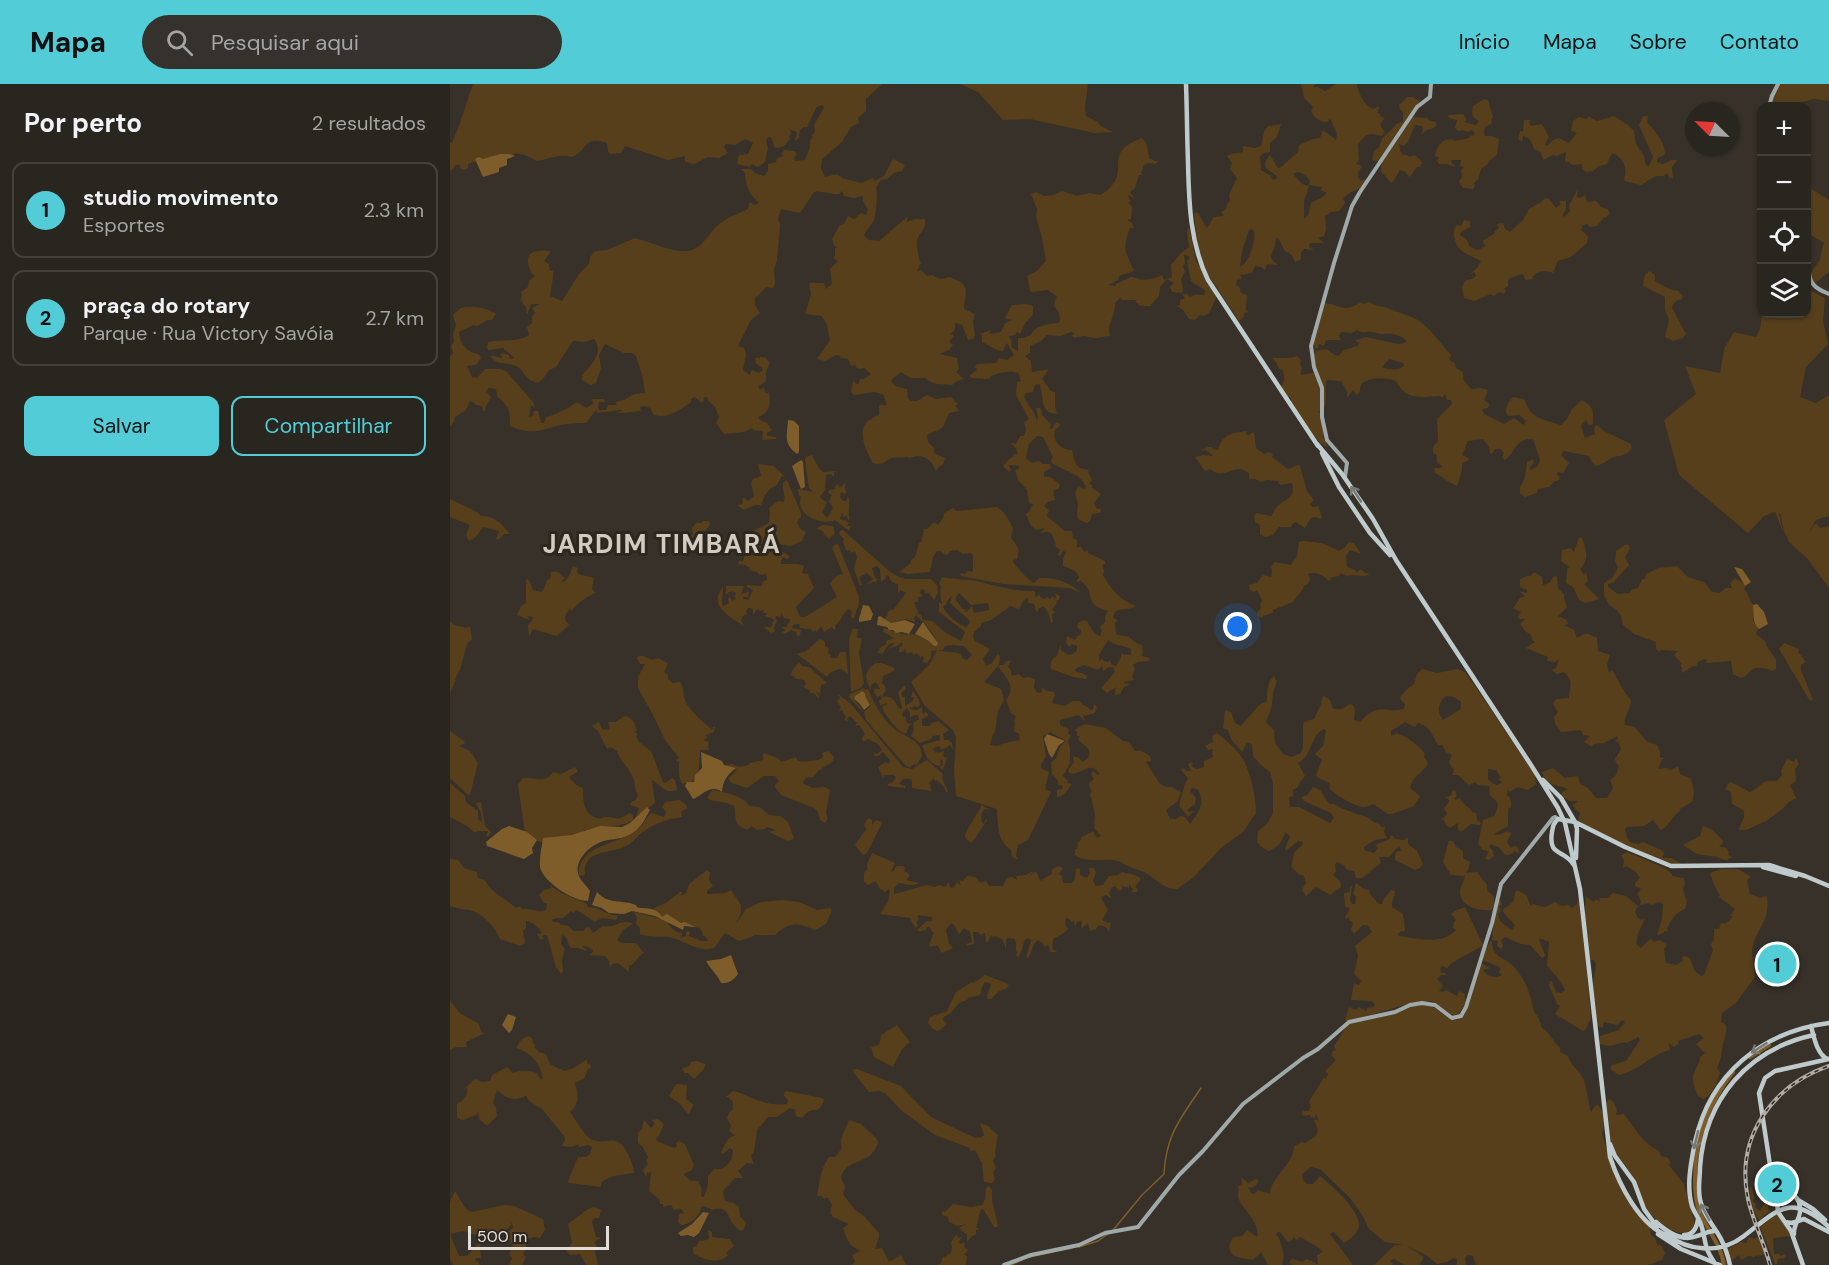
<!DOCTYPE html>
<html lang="pt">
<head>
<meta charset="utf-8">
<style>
  :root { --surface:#29251f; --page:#35312c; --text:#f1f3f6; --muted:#a5a5a4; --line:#45423d; --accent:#52ccd6 }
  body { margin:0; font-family:"DM Sans",sans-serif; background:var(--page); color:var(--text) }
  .controls { position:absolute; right:18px; top:18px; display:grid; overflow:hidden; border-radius:12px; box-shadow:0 2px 4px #0004 }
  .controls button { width:54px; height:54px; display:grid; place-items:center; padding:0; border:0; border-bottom:2px solid var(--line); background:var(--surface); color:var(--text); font:30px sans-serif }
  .compass { position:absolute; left:1235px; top:18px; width:54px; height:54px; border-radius:50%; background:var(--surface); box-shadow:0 2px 4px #0004; rotate:294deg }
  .scale { position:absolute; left:18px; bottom:15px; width:141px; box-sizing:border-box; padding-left:6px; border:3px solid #e1ddd8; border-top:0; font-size:16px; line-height:21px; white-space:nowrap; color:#e1ddd8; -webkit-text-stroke:4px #2d271f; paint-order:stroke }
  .you { position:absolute; left:788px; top:543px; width:21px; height:21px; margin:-15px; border:4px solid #fff; border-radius:50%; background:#1a73e8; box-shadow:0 0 0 9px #1a73e833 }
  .badge { display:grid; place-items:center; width:39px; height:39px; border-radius:50%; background:var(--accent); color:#111; font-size:20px; font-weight:700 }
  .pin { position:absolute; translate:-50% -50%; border:3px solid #fff; box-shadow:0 2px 6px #0006 }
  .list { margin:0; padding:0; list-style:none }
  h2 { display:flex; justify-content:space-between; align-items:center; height:78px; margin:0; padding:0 24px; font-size:26px }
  h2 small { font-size:20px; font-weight:400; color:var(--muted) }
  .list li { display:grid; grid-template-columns:39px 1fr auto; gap:18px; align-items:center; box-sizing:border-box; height:96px; margin:0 12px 12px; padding:0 12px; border:2px solid var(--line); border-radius:12px }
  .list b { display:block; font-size:22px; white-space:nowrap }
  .list p { margin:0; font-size:20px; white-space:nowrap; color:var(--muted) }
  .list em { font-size:20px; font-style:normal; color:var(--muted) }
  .actions { display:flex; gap:12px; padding:18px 24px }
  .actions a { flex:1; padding:14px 0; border:2px solid var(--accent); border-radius:12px; text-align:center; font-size:21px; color:var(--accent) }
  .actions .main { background:var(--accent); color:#111 }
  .icon { flex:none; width:33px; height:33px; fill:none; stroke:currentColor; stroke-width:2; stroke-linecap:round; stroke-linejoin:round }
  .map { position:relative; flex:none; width:1379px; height:1181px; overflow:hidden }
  header { display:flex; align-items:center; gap:36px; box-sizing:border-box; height:84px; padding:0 30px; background:var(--accent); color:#111 }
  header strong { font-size:28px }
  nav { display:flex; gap:33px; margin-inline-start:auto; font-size:21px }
  .search { width:420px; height:54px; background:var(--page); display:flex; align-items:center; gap:15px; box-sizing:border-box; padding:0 21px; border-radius:33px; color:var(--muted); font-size:22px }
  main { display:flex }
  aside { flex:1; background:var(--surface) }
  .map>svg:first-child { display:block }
  .green { fill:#573f1b; fill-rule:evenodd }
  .water { fill:#7f5d2b }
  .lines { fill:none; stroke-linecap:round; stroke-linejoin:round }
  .stream { stroke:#7f5d2b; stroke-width:1.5 }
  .river { stroke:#7f5d2b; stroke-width:4 }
  .secondary { stroke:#9fa9aa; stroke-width:4 }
  .primary { stroke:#becacb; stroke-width:4.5 }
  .rail-casing { stroke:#b0aca6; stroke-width:4 }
  .rail { stroke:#2d271f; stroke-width:1.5; stroke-dasharray:4.5; stroke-linecap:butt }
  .oneway { stroke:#767875 }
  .labels { text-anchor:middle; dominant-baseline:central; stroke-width:6; stroke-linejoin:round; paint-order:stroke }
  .district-label { font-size:26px; font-weight:bold; letter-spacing:1.5px; fill:#d2cbc1; stroke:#2d271f }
</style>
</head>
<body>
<header>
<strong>Mapa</strong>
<div class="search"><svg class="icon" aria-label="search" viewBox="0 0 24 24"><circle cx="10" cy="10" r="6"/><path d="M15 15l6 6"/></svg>Pesquisar aqui</div>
<nav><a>Início</a><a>Mapa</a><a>Sobre</a><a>Contato</a></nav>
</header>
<main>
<aside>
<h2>Por perto<small>2 resultados</small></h2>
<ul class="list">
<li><span class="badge">1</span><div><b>studio movimento</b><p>Esportes</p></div><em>2.3 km</em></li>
<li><span class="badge">2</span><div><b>praça do rotary</b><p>Parque · Rua Victory Savóia</p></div><em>2.7 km</em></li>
</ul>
<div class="actions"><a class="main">Salvar</a><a>Compartilhar</a></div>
</aside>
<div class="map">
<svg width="1379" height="1181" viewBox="0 0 1379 1181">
  <rect width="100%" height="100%" fill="#373129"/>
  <!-- green -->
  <path class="green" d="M23,0H432L416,15V27L408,34L409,39L401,43L392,58L372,75L371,84L375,93L387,90L392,94L411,99L423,94L424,97L434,92L443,75L455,81L452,87L444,89L437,95L431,96L426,103C428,107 426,132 424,136C421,142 416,145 414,152L419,156L429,157L457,133V138L464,135H475C477,144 470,148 467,156C467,162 468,175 471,179L467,187L471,186L477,192L483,191C488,196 493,195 499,193C522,201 515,206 514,225L525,230L523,238L525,251L523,255L518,256L512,241L505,239V245L500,251L503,250L504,252L499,258L503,261L499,266L490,270L507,274L509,285L506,288L514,295L507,297L502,301C489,300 486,302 475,294H460L451,288L441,296L445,302L457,305L458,314L460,317H467L477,311L486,315L501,313L508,320L505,322L509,327L499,329L493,343L486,348L485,347L477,351L478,358L484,364V369L495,374L493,380L489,383L486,387C481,375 474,369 459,374L457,373C453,374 444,373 442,374C434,376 436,382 423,379C418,371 409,352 414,342C416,337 424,333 429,331V321H437L434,313V311L424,308L404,311L401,308L403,297L407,300L409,299L410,295H414L421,290L414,284L408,285L404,281L401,282L398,275L393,274L391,275L390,272L386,271L375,277L367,275L380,256L377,241L372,232L355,230L361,210L359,199H374L376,205L382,200L380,185L388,177L383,174L385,172V164H388L384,161L382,155L390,141L394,140L398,132L404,135L411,129L416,131L418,126L413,117V112L404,114L394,112L392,107L389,110C380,111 372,106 364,108L350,129L331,125L328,135L330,141L327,176L324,186L325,200L323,204L316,203L309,211L305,213V221L310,229L301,236L288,262L294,264L296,270L293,286L300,291L301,286L309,289L313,286L312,284L306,279L305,274L315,273L320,279L316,288V297L308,303L310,306L314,304L316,310L319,308C321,321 320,328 308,333L310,336L317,339L322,346L317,349V352L326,353V355L312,356L313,347L303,346L302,344L294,348L274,350L266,339L269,333L265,323L258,316L257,313L253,314L254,317L252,319L245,313L241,315V318C230,326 218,335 204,331L200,324L195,322L190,323L191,327L171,329L165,328L172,327L171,326L147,329L146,326L136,339C129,339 123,339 116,340C93,344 84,353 60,342C61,326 58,322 47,312L46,305L39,304L36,307L41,313L35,324L36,326L33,327L32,322L26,321L24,319L20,317L16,326L5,333L4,338L0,342V273L3,269L1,262L4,258L3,250L6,241L3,231C5,229 9,225 11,224C21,221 38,224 46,230L42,236H37L28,242L23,241L9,248C10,260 17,269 29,270L31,274L26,281L17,282L22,293L27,294L35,285H50L56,287L83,318L85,324L81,321L79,333L83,332L84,327H88L91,339H94L96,333C103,332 121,323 127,318L136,324L143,320L142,315H154L155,318H149L148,323L149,326H156L158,321H167L165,318L174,316L184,310L195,309L193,294L186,272L182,269H174L155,260L149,271L151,284L146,299L141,301L132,296V291C142,281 154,267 144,255L135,258L123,257L106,283L99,286L93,295L88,299C73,296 76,287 66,282C56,277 49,283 40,272H44L51,274L53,273L50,271L52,269L59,271L60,275L64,274L53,264L39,266L37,264L38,258C52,255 66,259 79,251L77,243L82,239V233L85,229L82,224L90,220H81L77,231L76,223L70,216L72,213L71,208L78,203L79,197L85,192C79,187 82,190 79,183C74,166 87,166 101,167L94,177L99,180L100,187H103V193L100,212L112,217L129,190L139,180L140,173L145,167L157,166L185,154C202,158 219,168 236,167C254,166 259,146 272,138C279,132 289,130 298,125L300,118L304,121L309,119C300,111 295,102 295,89L291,85H301L305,89L314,92L318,87V80L326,78L327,74L334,72L331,70L334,66L345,67L347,71L344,73L345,77L355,76L360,63V57L363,53L361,52L365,48L364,41L373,25L374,23L371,21L366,24L357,43H354L350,46L349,54L345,57L347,48L338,45L342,49L339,52L340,55L334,62L327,64L324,63L322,55L320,53L317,54L316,57L318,64L315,78L308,83L302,80L300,83L287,80L289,71L298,70L303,59L295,55L285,61L276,60L274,63L278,69L269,74L258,73L244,80L235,78V72L218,76L175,62L171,69L160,70L158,68L157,59C133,51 138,66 124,72C119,74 122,72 115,72C106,71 96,76 87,77L75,71L65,69L62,72L23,78L18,80V84L14,86L10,84V81H5L3,86H0V58L2,59C11,40 16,19 23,0Z
    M510,0H638L635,23L636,32L648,38L651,42L663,48L644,49L580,35L553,36L528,8Z
    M851,0H866L863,3H868L875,7L886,0H907C908,9 915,22 923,25L929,22L928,29L930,30L931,33L935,34L930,40L935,49L931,52L923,50L916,51L908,60L909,76L906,80L912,82L908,89V94L911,97L918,94L913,104L903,107L893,114L895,119L889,127L881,128L875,132L876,145L874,152L868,154L874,159H860L859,163L864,166L854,165L851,169V175L845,178L842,171L835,167L828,154L826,153L825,162L821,172L822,176L828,181L817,180L815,186L811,183L805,182L802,189L790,191L792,195L787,196L786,202H789L791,209L797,211L796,226L798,228L794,230V233L789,237L755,186L747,158L744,130L746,128L748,129L757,144L764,133L774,132L771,128L776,125L777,120L780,117L779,111L787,94L780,85L782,79L777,72L781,70L793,68V62L805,64L811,62L814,48L818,42L831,40L827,53L820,59V68L814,69L810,72L811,86L821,92L823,96L826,95L827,92C818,85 809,84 820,71L828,84L831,83L848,68L849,61L863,55L870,54L873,46L886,56L887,50L881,36L880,35L877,38C870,38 864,34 861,27L863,23L854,14ZM848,88L853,90L860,96L859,101L873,103L870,106L877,109L871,114L861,119L858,131L854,135V117L859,102L852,100L844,91V89ZM802,145L804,147C806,157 799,179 790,183L792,167L799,146Z
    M1329,0H1379V17L1364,15L1336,22H1320L1319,10H1321Z
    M957,13H963L969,17L970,20L963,33L977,34L980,37L986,38V42L984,44L977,46L970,51L973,47L972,42L965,41L958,58L954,62L949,60L950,66L953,71H958L959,73L965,71L973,79L970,81L971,83H967L960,93L954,87L950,86L944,96L941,99L931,87L932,78L922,76L924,67C931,63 929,61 932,55C936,49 943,46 946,40L953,37V28L950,25L949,21Z
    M1034,15L1038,16L1043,33L1041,36L1042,39L1035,43L1034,49L1035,52H1041L1049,55L1047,71L1039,77L1038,80L1031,85L1028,96L1024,99L1025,102L1023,105L1013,104L1009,98L1012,93L1011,86L1014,83L1010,82L1011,76H1001L1002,80L1005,81L1004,83L997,80H989L987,77L989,73L985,72C986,62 995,51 1005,57L1019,54L1020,50L1022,52L1025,50L1022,46L1017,48L1013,46L1008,47L1005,44L1007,36L999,34L998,31L1013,30L1017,36L1014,38L1026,41L1029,37C1022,33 1021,31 1023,22Z
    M1164,32L1178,41L1184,47L1186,60L1194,72L1196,81L1199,82L1203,73L1189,41L1193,32H1198L1197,38C1205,47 1215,58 1215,70L1207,75V78L1213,80L1221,76H1227L1222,83L1223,94H1219L1217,89L1213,92H1206L1191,101L1175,97L1174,95C1178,84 1173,73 1162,69L1157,80L1149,82L1143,87L1136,88L1132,85V80L1122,81L1119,78H1115L1116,68L1107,72L1103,71L1093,76L1091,68L1084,65C1082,59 1080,53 1073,52L1072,58L1068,55L1070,47H1073L1074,36H1081L1079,39L1081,42L1092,40L1099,53L1095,60L1097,62L1103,56L1109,54L1119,59L1127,49L1121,47L1123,37L1129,33L1136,35L1139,33L1147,37Z
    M691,54C698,58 698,67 699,74L705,77H709L705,80L700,79L694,81L691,89L693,91H689L685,104L680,108L685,115L679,111L678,112L681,117L678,119L682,123L681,135L677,136L682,139L684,144H680C672,166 675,166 684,187L669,192L668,196L658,201L666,202V200L681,193C684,193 687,194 689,195C695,197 707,194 712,191L714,196L722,193L721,181L731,169L739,163L737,147L739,143L746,177L753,187L756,198L767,212L759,229L753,232L750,231L745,236L739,235L733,226L727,222L730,221V216L735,214L732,210H737L740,213L744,211H754L756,207L741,197L737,177L740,173L734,170L735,179L733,182L735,188L731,195L733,206L732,209L722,208L720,203L724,199L717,195L710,203L709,212L700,222H691L685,218L687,216H672L670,214L665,219C666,231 656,241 660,252C654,252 650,254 645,254C634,253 637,250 625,254L622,252L624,249L621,248L611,252L597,251L591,257L580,262V269L575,272L581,277L582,288L599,285L592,295L601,307L605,308V322L607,330C588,329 595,312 589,300L585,301L583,308L576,309L574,312C577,321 585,327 587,337L588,332L586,324H590L592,328V331L601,340L600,345H602L606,338L610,340L609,343L605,346C602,358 611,366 622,366C625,378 625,385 639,386L638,388L642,396L639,400L642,401V404L651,410L644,419L647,425H651L650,429L642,430L640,437L637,439L628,435L627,431L628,420L625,410L628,402L634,405L636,403C630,389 614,387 602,379L601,376L603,373L593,353L587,352L579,360L576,374L582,379L589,377L593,380H600L601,384L594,388V393H600L610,400L609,404L603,407L605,416L598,418L594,422L599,426L597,432L615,447H622L623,454L627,456V463H631L634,468L638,466V469L655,477V480L652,481L654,487L653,491C661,505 671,517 686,522C680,527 671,523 665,528L663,533L668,537L665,538L666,550L679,553L686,559L692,561L693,568L692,572L700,574L699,577L688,578L683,581L685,584L682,593L684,596L674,598V599L681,600L674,603L670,610L665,611V606L667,603L657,609L651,604L665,588L663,583H659L653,587L652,582L648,586L634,581L625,585L626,588L632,589L637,592L636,595L623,593L601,585C599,579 602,574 607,572L611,560V566L618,571L623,570L627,566V562L622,560L619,563L616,558L617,552L625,556L627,552L630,551L631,546L627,543L628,539L633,536L637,537L644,549L650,552L652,547L650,543L655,538V532L658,527C632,520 647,509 631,497L626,498L629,493C627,486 619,484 613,482V475L616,468L613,467L610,472L608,471L610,466L606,463C605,459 604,449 598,448C595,447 593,449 590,449L595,444L586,446L580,440L576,430L579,428L581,423L584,421L579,419L577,406L568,396L565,386L569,385V382L559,381L561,386L559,388L553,382L559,375L563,373L564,370H568L566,364L560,359L566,360L570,352H574L576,346L574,338L579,335L566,311L567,298L571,297L568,289C560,286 549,289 541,292L539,295L522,294L519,292L527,286L525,283L527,280L546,279L549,274L557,276L564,271L557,259L553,267C546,267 539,261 532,258V251L530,250L541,246L539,250L551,248L555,239L563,236L557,235L555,233L562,221L576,220L583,222V231L576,238L570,250L567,248L565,251L559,252L562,258L561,262L568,268V254H574L581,251C585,241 598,240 608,239L610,237L609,228L604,222L605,216L607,213L598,206L581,208C578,203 579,197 577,192L587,187L596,177L592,154L586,133L587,125L581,110L586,108L594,112L604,111L612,107L627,112L639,109L651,111C657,107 665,100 667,92C670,82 665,73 674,64C678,60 685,57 691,54ZM658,556C665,562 673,561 681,565V571L671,570V573L666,582L662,581L660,576L658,578L654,577L652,575L649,577V571Z
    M1357,102L1379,116V188L1365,199H1363C1359,183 1365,186 1370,175C1371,170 1372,164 1374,159L1361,151L1357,152Z
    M1128,105L1127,113L1130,114L1135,111L1137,118L1146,117L1151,123L1158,125L1160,129L1156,133L1152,134L1153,135L1147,142L1140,143L1137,140L1133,141L1131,146L1138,152L1137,159L1121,173L1108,177L1103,189C1095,185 1087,187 1082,193L1084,195L1075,196L1073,190L1060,194L1058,196V202L1054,205L1056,207L1054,210L1050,208L1043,212L1041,210L1024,217L1014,214C1013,204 1009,206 1016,196L1022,195L1026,192L1024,188L1017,192L1027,184L1031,177C1021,171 1007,169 1005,155C1003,149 1003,146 1007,141L1011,142L1014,136L1020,137V143L1011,148L1010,151L1017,156L1020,163L1028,166L1036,162L1033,159V157L1045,149L1044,148L1049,144L1047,140L1053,139L1055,145L1060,148L1073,136L1079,125L1091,118L1095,114L1099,115L1106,124L1111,120L1109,119L1110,117H1116V125L1113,131L1114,133L1120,127L1119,121Z
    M1200,187L1205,191V197L1219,205L1228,207L1233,212L1232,215C1226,217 1224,217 1222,224L1236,250L1233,254L1223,257L1215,253L1219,236L1215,226V213L1195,203L1193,201L1195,191Z
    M1358,205L1375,214L1373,237L1378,260L1356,283L1350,313L1366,319L1379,311V432L1366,436L1359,448L1366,439L1370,444L1379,442V504L1358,475L1339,458L1334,447L1330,429L1329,430L1333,448L1325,428L1314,432L1298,449L1229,391L1214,336L1246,310L1235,282L1270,289L1274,265L1284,248L1306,253L1310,245L1312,230H1356L1357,206Z
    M911,218L913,220L919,218C926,222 931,222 937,224C946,227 956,231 964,234C980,242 989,258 1001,271L999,276L1005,279L1006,284L1013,288V295L1021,305L1031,304L1038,306L1034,316L1039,320L1038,324L1032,325L1034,330L1054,340L1064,334L1074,341L1076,337L1069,331L1058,332C1053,324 1058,320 1063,313L1074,315C1081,335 1092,335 1111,341L1117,335L1122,325L1132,316C1143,322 1144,327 1143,340L1139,341L1136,336L1131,342L1135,354L1145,350L1144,343L1147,341L1154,347L1181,360L1182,365C1174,372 1173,371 1164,373C1158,375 1155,380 1146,382L1142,378L1139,372L1114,367L1111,371L1119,379L1113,389L1109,388L1106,390L1110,393L1109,396L1104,398L1099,403L1088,405L1087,409L1075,413L1070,409V403L1075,394L1077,378L1083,375L1084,379L1080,383L1081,386L1088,382L1090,376L1083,355C1065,354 1067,367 1055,376L1052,373L1054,369L1051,365H1045L1042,370L1040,369L1039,363L1033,355L1018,357L1012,371L1020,375L1012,380C1013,385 1009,397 1007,402C999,399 993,393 985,389L984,384H990L993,382L987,379V371L983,369V363L988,357L987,335L1002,320L1001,316H997L995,310L992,314L990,312C971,313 956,317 946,297C935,293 920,293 911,300L909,309L906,311L903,306L897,314V308L891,297L877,296C873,309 880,319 872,327H867L871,330L874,349L873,353L878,363C867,362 848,329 841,318V314L837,313L831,303C836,294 834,295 833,286L829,285L826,278L822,274H840L847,272L851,276L850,280L852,285L850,290L852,291L867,288L864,270L866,267L876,265L885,271L888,272L894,266L907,262L910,259L905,257L906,256L916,253L948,260L955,259L956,256C949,250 941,249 932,250C928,250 925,248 921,248C915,247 913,250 907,246L902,249L891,248L889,252L891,256H876L874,262L869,260L868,264H865L860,251L864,249L873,219C891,220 893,230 911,218ZM939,275L953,279L954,282C949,287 938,286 932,283Z
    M797,347L796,350L798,351L804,348L806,364L814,370L818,368L823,370L822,373L838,385L848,381L850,382L857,407L864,416L860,420L862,423L868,422L872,433L871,435L866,433L861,434L855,444L846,438L842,440L841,443H829L823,451L816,453L810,451V441L805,438L804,432L806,429L821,432C822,431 826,423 827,423C835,414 846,416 842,399L830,401L828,397L817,396L811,398L805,395H799V389C796,388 793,385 790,385C778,385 772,395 760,385L755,387L745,373L754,371L763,372L756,366L750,367L758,363H762L763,365L768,366C773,350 781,349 797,347Z
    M362,371L369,384L373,388L387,387L384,389V393L381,390L376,391L375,406L370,413L374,417L377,418L372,428L377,434L383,424L379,417L382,411L378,409L379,406L386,405L384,403L388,400L390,404L396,398L395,403L396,408L395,410L391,408L390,413L393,417H396L398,412C401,419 397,427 400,435L398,436L396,431L394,434L392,429L390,435L397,437L399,440L396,442H401L399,447L385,436C371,442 345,431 351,413L349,412L348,405L363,408L359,404L355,376L356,373Z
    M308,380L324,382L336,394L332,392L327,401L321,404L315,411L311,421H305L294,426L287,421L292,420L293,413L298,417L304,412L301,399L303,395L311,392Z
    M336,396L338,398L351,429V433L347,438L350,445L356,448L352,457L340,462L326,459L317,461L298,458L297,455L301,448L319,439L320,428L319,424L328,417L334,418C336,411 332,406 333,399Z
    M0,415L27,428L31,432C44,431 52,440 60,450H54L51,454L46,456L49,447L33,443L26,453L19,457L16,451L20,441L0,433Z
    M547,423C555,428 558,434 563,444L561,454C568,463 570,464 567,475L563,476V478C569,485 577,496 584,499L589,494C603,493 620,498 630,508L619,504L553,500L511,492L510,489L515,490L518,487L523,488V471L520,469L513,470L507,466L500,467L497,471L493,470L491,467H487L483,473L480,488L458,490L449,488L461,479L460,477L465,473L469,459L471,458L474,445H477L484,438L488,441L493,434L494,429L503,424L507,427Z
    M253,437H259L260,440C258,446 254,448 248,449L246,454L237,464L234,463L231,457L232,453L237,450L243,451L242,444L246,439H251Z
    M373,441L383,442L385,449L379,455L374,451L373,447L367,445L368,443Z
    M393,446L439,487L449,493L456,495H481L487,501L488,509L484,516L479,509L475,510V506L471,505L470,509L473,512L468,513V518H464L468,528L464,534L465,538L456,535L441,539L435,535L436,532L439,530H436L440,526H443L456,509L451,506L448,509V501L441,497L439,492L436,491L435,495L431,498L430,485L427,482L422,484L425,494L428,495L426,498H423L415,501L423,495L417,489L409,493L412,501L410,502L404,485L407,473L405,467L401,469L400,466H396L393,458L394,455L389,450L390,447Z
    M1129,453L1132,454C1137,467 1139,475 1130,485L1134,491L1136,488L1138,497L1134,500L1149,515L1135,519L1129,516L1123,503L1116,499L1117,485L1119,483L1111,477L1112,466L1120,464L1124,468Z
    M853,457L872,459L889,467L894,464L899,458L904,459L911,470L900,466L896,472L897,483L903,485L907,488L911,485L915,489L920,490L915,492L900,491L898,492L890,489L889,492L883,493L879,497C873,492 868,487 858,490L860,494L859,499L854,502C853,507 846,513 843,518L823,526V529L813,532V534L807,532V529L811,524L810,520L812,516L807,506L804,508L800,506L799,501L807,499L813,491L821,493L822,488L821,483L825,478L841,481L847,472L849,458Z
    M388,460L409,513V519L404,534H401L402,527L398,525L392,532L391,535L385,542L386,544L384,546L382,543L374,548L371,542L366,549L365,546L363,548L361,545L350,544L349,540L343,541L342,544L351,546L350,551L347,553L346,548L341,546L335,550L332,548L336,546L331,543H336L340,537V535L334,534L331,528V533L326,532L325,534L327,537L324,543L325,547L321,549L314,544L316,542L321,544L324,535L315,532L317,529H313L314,526L310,527L307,525L303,531V525L298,524L296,527L297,530L293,532L291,536L293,540L292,541C278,531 258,521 273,503L272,521L274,522L279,519L278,515L280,513L282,517L286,515L284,512L286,509L283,507L279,508L276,511V502H294L291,510L299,508L298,513H293V515L298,516L303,506L297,503V501L312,502V498L317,496L316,490L309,491L307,488L299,486L300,484L295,481L288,480L289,477H293L295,471L292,465L294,462C308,462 329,463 340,473L337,475L333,473L331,477V480H348L354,482L352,489L358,490L364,504L346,523L350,533H355L387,513L380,499L387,492L393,490L382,464L384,461Z
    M1176,460L1179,461L1180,465L1175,473L1179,481L1164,498L1158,500V503L1168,510L1180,509L1181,506L1188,504L1192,495H1195L1196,490L1208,484L1227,482L1238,493L1254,498L1262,508L1269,509L1276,504H1282L1280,499L1285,494L1296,501L1294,505C1298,508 1299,516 1303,521V536L1308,545L1306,550L1316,558V561L1326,576V585L1323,587C1318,585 1308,582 1303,585C1297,589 1298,592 1291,594L1283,590L1281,577L1258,579L1255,578L1258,576L1254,575L1249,577L1246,582H1243L1232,589V584L1230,581L1232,580L1224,571L1228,567L1210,566V568L1206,565V558L1184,550L1173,541L1171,532L1167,526L1159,521L1154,511V499L1162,494L1168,483L1165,477L1166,467Z
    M123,482L128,484L127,488L128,490L144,494L142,505L144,508H147C136,513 128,518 121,528L120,524L116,530L115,536L119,541L107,552L83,545L79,553L78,541L82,537L83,533L77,532L80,536L67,531L71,522L76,519V495L79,496L83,506L91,508L94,505L97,496L100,495L101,488C106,487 109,487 112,492L115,494L112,497L113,499L119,492Z
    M1083,489H1086L1092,493L1093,501L1099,499L1104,492L1107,493L1108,504L1114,510V514L1117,523L1108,532L1117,536L1118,540L1114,541L1124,546L1127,554C1138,548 1136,549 1147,554L1148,567L1160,571L1157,581L1159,589L1162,586C1169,597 1172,606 1181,616C1181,625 1173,633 1175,641L1185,643L1196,657L1207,661L1210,667V673L1216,675H1212L1208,685L1216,684L1221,686L1228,682L1230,690L1241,695L1244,707L1243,717L1230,725V727C1222,732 1220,741 1211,746L1203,736L1194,742L1177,743L1175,745L1177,754L1180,758L1188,760L1193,758L1211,766L1215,770L1213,771V774H1221L1232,780H1221L1183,765L1132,739L1128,736L1130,729L1125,725L1123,721L1128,717H1119L1111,711L1112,708L1118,705C1107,701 1095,701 1092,688L1103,684L1115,694L1128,692L1130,700L1138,704L1146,714H1157L1163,704L1160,696L1166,691L1169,682L1166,679L1165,675L1171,665L1169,659L1165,657L1168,654V652L1154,659L1144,660L1142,663L1134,658L1140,652L1133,651L1131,646L1111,648L1105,640L1104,633L1108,628L1103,620L1106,615L1119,614C1119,601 1125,599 1114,588L1107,590L1101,586L1106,584L1109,575L1105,578L1097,577L1098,573L1076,564L1085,558L1082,556L1081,551L1075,547L1070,540L1075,535H1069L1068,532L1071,528L1063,524L1070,514L1075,512L1069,507L1077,509V506L1070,503V495L1077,492H1081Z
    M492,493C505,495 518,495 530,498C548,502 566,508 585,507V513L590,511L591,514L595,515L597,513L600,515L603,512L604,515L606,513L605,509L610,512L609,516L606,517L607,519L602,525L605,529L602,530L603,538L601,539L599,531L594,522L588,525V528L586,527L584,520L578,519V513L573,517L569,525L561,522L541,536L531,539V542L524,548L523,553L525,557L540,565L533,575L536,582L541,580L548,570L550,572L549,581L534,598L551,605L554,616L548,627L545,648L543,650L540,661L548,662C552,659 564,657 570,656L569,650L564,647L565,639L564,637L566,632L561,629L556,616C566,603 557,593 548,583L550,581H554L555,578L560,576L561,577L558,582L561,587L562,592L569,590L573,594L578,593L585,595L584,604L588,609L592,608V603L597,607L604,608L605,611L602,619L615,622L622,617H630L633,621L638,623L640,626L643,625L644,620L647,623L645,629L633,632L635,638L629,631L610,636V641L619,645L618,650L621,652L618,658C622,666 619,671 620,679L613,692L618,697L617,699L622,700C618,705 614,713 607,713V706L613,705L612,701H608V697L602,690L601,679L606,674L610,663L616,657L600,648L593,652L596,673L591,680V684L599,688L595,705L601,708L578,756L568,761L566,772L569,776L562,773L561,766C547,757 548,740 547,725L506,712L504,687L506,653L503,646L475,622L461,598L479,581L487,566L481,567V574L476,580L475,578L472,579L474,574L472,572L470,574L469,571L466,569L463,572L462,568L457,570L455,565L453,568H449V563L452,562L453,559H450L447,562L438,565L445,559C438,558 436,565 432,570L427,569L431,563L436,560V557L444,554L433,548L434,544C443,547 452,552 462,550L479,556L484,562H487L488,559C484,550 475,538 466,532L468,529L471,531L473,536L482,537L496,549L511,557L515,548L488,527L489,526V518L492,520L490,509L491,502L489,500ZM509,509L521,521L538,519L539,526L524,529L522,522L516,528H514L516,525H513L505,515ZM502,512L500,519L519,536L520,539L516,543C508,540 495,530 493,522L496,521L497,517ZM501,561L514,562L522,571L517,576L513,575L511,570C503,567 498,569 488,566H493L495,562Z
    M1,537L4,541L16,544L20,542L22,555L17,560L10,586L5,595L6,596L0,609V538Z
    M403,545H408L407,554H412L409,569L414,599L411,604L401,608L399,556L402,546Z
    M370,555L375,558V562L379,564L378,569L381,571L380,574H387L390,568H396L398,591L392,585C386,586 380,587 377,593L347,570L356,567Z
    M1334,559L1349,565L1348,568L1356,578L1351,581V586L1363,616L1360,617L1329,565Z
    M189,572H193L202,576L208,574L218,579L214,588L218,591V595L223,599L230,598C236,608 232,608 235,616C239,627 254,638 262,646L263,643H265L264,648L256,651L257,654L253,656L259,658L258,663L259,666H250C249,679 251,690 240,699H234L233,701C228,693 229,687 229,678L226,676L229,674L215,656L202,629L188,604V593L195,580H190L187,574Z
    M349,578L352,582L359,583L377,599L371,601L370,610L366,607L369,612L368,614L364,609H360V606L353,603L356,600L354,596L347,595L341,591L343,585Z
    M426,579H432L445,584L444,587L433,592L432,599L435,602L436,607L433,610V613C443,611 444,617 449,624L451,625L452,623L448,608L455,601V606L451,609L453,613H455V622L463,617L464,613H461L463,607L469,616L470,622L467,623L464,622L462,624L460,623V625L467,626L472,623L473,630L476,628L478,630V632L472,635V642H480L482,639L488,637L499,646L493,650L494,656H498L502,659L503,666L500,661L492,666L489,662L482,665L485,667L484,670L486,667L488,669L494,667L493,672L497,674L493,686L489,683L493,681L492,675L490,677L491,681L488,682C476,677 476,671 472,661L490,656V651L483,652L481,655L470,659L461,652L464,645L463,639L469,635L468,631H464L460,634V629L457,624L452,629L453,633L455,632L457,639L462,640L459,642L456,650C447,647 438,635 432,624L434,621L436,622L437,619L430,621L429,617L432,614V611L427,613L424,608V605H430L426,598L421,601V606C414,594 414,587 426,579Z
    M972,585L987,589L1008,585L1015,588L1021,596L1085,691L1086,700L1078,706L1068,703L1059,708L1058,704L1057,712H1059L1061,718V723L1058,725V742L1044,750L1048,751L1058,747L1061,749L1057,758L1061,764L1064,762H1067L1069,768L1068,769L1065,767C1055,776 1054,769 1049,763L1044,762L1041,760L1039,763L1043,767L1044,772L1039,776L1035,775L1039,767L1033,766L1028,760L1033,736L1044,732L1048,723L1047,718L1040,711L1039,702L1028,701L1025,698L1019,701L1008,691H1002L1004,686L999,678L1002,671L996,668L992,661H988C982,652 980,641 968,639L965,643L955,638L941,647V652L947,649C957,653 969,661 975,670L974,672L978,680C973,689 962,692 960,704L970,712L964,722L942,730H938L923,720C919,722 917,723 913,723C904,722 886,711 880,705V699L868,694L866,691L872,676L865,670L873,662L876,647L874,645C860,651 863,671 848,679L855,692L850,698L848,703L843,706V712L839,713L840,723H849L880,739L884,734L881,729L854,717L851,713L857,711L863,703L870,706L879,720H884C893,726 906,729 916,733C922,735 923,739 929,740L932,743H935L934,748L937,754L925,756L914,763V766L924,769L928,764L925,761L940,755V752L942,751L945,755L954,756L958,753V760L967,767L973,780L970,784L965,786L945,776V771L947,767H951L949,762L939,773H929L931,779L912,794H906L904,787L897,786L894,781L887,778L885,781L886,787L883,791L890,797L891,803L880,811L866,803L856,812L852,806L856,798L853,791H850L841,783L844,769L852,761L853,758L848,757L836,767L835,764L840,753L836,748L829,761L819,767L811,763L807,758L808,747L817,740L823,729V699L820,688L810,680L803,672L802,660L797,659L792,668L781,655L778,646L773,644L775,626L781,628L785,639L791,642L809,621L817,617C817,608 817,598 824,592L827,597L823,609L822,622L816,638L824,646L825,659L833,670L842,673L851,669L853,663V641L854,638L864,635L871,620L872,614L874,612L880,616L883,625H892L900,620L903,621L905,626L904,636L910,638C929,617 934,630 954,625L955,620L951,616L950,613L956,606L964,600L967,590ZM996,612L1004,613L1011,618V625L993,636C986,627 988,619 996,612ZM1038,685L1046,686L1051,694L1048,695L1052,698L1047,701L1042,699L1038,695Z
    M414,604L415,606L418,605C423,618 432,634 442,643C453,653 472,655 472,672L467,681L464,680L460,683L456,682L416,636L414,628L421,622L416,614L415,608L412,607C407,609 406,612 403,615L411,623L412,627L399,613L400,610Z
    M388,610L401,620L453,683L462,685L477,676L493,690L492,694L498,708H496L494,703L487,696L485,697L484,694L479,699L482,707L462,704V697L461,695H453L449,700L455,702V704L438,702V700L443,698L446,693L444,691H434L433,694L428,683L436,678L439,680L440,676L433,668L428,672H424V669L427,670L432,666L428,660L418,655L413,658L412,654L415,650L409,641L405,642L407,639L400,632L397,635L398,638L394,636L396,633L392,626L389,627L391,623L387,617L390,614Z
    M175,632C182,633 185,639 187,646L185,648L188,651L186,652L189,658L201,667L213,698L215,699L222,694L225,696L227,706C214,711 211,700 202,696L205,719L186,733L189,724L180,721L181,718L186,716L188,711C185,706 185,702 184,697C182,686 170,678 167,667L161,663L157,665L148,647L142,642L149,638L152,645L158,646L160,644L158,638H165Z
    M635,640L656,644L673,657L679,658L685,667H692L700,672L701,677L696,678L710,700L716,703H722L731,708L728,717L716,726L720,735H726L730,732L735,733L740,740C748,729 757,718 747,705L742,704L740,707L746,714L745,720L737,726L739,728L744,727L738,733L729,722C731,714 734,700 738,694L730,685L734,684L736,687H741L738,680L741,678L743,679L742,683L747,685L754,683V677L763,673L762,669L763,665L758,666L755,662L763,658L762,652L767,649C777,657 788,666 794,677C801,691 806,713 806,729L793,748L771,764L744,793L727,805C712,805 706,794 694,788C689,786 684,785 680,783C677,782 674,780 671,778C656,772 639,781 625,771V766L628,764L627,759L629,758L632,753L643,747L647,754L651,752L644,744L645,730L640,710L642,707L639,702V699L644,695L641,691L642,688H645L647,691L650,690C640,677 634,688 623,690L619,689L618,686L624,678L623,672L629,674L633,678C646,669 637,663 628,656L630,652H627V647H625L626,645Z
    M0,647L14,657L15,659L9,662L20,667L28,679L20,711L17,710L0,694Z
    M378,667L384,673L383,677L368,687L363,693L356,694L353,698L354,700L363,704L375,703L380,706L376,729L378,735L375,739L370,736L368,728L364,724L331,711L325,703V701L329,697L325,692H314L297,704L282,699L278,695L287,686L283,683H277L276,682L281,680L289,683L299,681L300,679L313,676V669L328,674L331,678L346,673L348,677C356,678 363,677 371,675L373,672L372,669Z
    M1346,674L1349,680L1345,685L1346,697L1340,701L1346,714L1339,718L1330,727L1316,737L1296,746H1289C1290,738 1297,734 1293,726L1282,720L1281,708L1275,705L1278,700L1281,698L1300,708C1312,702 1311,695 1327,697L1332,691L1331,687L1337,675L1344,678Z
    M125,683L127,686V688L119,693L126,701L133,704C133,715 133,730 147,734C154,735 150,733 157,733C171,734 166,737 180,729L183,731V736C169,745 152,740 137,747L134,746L130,750L93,758L86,757L75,749L68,701L73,694C84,693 96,700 103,688L111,690Z
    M0,699L15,712L16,718L28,727V735L31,738L32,737L31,729L26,719L31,718L35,742L41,748L39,752H36L38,747H29L24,748L17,742L0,733Z
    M262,706C276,709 290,710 300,722L310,723L319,731L330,732L338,738L344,755L338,757L319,748L326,746L317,743L315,745L307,746L301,742L298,746C282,741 287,734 284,722C274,716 263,719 257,714Z
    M1005,706L1007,711L1004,715L1006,716L1010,714C1012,721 1020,722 1022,728L1026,729L1027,736L1031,739L1030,741L1021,740L1011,748L1008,745V739L1000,744L996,741L995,738L991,734H994L997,730L994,724L999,718L998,714H994L1002,711V707Z
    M230,716L237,722V725L231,727L232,733C217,735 202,740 189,751C185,755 180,761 174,763C160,770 133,765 135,790L133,792L129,791C127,762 166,760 183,749C191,745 194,737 199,731L202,729L214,733L216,728L212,723L215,718Z
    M531,721L541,726L535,725C530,729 531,734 532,739L534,740L536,735L537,736L522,759C519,757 515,755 515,752C515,749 527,729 530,725Z
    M419,734L422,736V741L426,736L432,738L431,741L417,769L413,771L405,761L416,745L414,740Z
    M1253,742L1263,746L1273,757V759L1269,762L1277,764L1279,769L1278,771L1281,772V774H1279L1278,777L1267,773L1247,770L1233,761L1250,752Z
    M999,757H1003L1006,763L1013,767V774L1020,778L1018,786L1016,789L1027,788L1037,801V807L1044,812V820L1042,826C1031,827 1010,824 1010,807C1011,802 1014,797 1015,792L1001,791L993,778C994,775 998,759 999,757Z
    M1177,768L1215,784L1222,790V792L1234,794L1235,801L1233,805L1237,818L1235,825C1226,828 1221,836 1217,845L1219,848L1215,847L1212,850L1207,851L1212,835L1213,820L1209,818L1202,821L1198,819L1191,821L1190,820L1191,817L1187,810L1191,805L1185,802V799L1190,794L1186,788L1176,782L1173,784L1174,777L1171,771Z
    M422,769L445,779L441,788L444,787L446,782H453L455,784L454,787L459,790L460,792L456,796L469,799C464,803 455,800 449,799L444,804V810L477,801L485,803L489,801L495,803L499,798L500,803L503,804L507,798L511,802L509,796L513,797L517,792L526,793L530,799L536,797L539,802H553L557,794L562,793L567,796L566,792L576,791L581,788H583L580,792L585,788L587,789L589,795L592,797L593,795L602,790V785L609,782L613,784L609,790L612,792L613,799H622L625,795L626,785L629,784L630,786V791L637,794L640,789L639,784H644L646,789L643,797L646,802L653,801L659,792L668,791L672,788C677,790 685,789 691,795L685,803L688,805L687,808H681L683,805L679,800V804L672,802V806L669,807L665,802L662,803L659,809L662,815L656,811L651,813L658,826L652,836L658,839L661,838L659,848L656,843L649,841L646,845L640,847L638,839L632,844L631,843L632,838L631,837L627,838L625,843L624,837L621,838L620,835L616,834L615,840L618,845L614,849L603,855L602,865L607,867L606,868H600L599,862L597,861L595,864L593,859L588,856L584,860L579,873L576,874L581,856L577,854C571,859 574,867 568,873L566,872L567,868L566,866V859L564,855L559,854L556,855V865L552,855L545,852L543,854L541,851L538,858H536L535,849L530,851L528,848H523L524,860L517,862L516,860L522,858L520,848L514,844L509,850L504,841L501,839L496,846L499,860L503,864L492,869L487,861L481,863L479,861L484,848H482L480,843H477L475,847L473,846L470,848L467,846L477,837H482V833L467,831L469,835L466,838L468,841L465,844L460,834L430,830L438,818L440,807L439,805L435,808L429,804L426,797L418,801L414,798V789L417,786V780Z
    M0,775L8,776L14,784L27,788L28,794L35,796C41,809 56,815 66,824L69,822L72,825C80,823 88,830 96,826L97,819H94L89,811L94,806L102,804L98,800L111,809L136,819L138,823C149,823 157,831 168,832L166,836L152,834L145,838L127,826L123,829L121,827L113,834H106L101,836L104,838H109L111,841H117L124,847H133L137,843L140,844L143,849L153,842C168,844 169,835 182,839L181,841L173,846L167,856L172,859H186L194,869C188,871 187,879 179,882V888L168,879L162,880L160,884L159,877L155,872L139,871L142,869L143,866L137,862H132L137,866L136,867L128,864H121L119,861L116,853L112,851L111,860L115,865L112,875L113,887L111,890L106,883L97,851H94L92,853L94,855H90L87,850H91L92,848L83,839L76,837V844L73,847L75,859L70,862L50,855C45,842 32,829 19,826C11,825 9,825 0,822Z
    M1271,785H1288L1301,793L1297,796L1300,810L1310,814L1317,812C1321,839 1304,845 1302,868C1302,876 1305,885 1305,893L1286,919L1272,929L1271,938L1276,941C1278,950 1273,957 1272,965C1271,972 1271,976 1267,984L1270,988C1268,997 1262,1012 1253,1015L1248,1012C1245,1003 1240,996 1245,987C1247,981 1250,979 1250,973L1255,969L1246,960L1254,954L1249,950L1228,957L1229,959L1224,963L1219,959L1220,966C1200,971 1188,987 1169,991L1160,985L1162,981L1176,977L1190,956L1188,953L1177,959L1175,958L1160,962L1149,960L1150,952L1169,946L1175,938L1173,936L1171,937L1167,942L1163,940L1154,938L1153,943H1149L1147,941L1143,900L1146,880L1144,876H1140L1134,829L1136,817L1135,812L1144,818L1145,816L1150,817L1149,814H1157L1163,809L1176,812L1188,822L1185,828L1188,834L1191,836L1195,834C1192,843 1185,852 1187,861L1191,864L1201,854L1203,858L1210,856L1217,861L1214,865L1216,879L1227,881L1233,877L1232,873L1235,872L1240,874L1244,886L1251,892L1254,891L1263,866L1261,860L1264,855V845H1269L1271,839C1277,840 1280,837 1283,832H1280L1285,825L1269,813L1270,811C1264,804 1263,796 1260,789Z
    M257,786L260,788L259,796L263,802L257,807V810L275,809L281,806L291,821V828L286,840L296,825L311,818L332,816L349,818L367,826L380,824L382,826L376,840L365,846C347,839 341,837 325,851H304L302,853L289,857L275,849L264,864C248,869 235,856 219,853C208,852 201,854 190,850V844L186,840L187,834L184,828L211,835L204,824L216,819L230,808H232L231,812L236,809L239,800ZM217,839L250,844L253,850L252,851L256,853L258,857H252L239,852L240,848L237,847L236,848V852L230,854L232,849L226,848Z
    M906,799L914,805L919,806L920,810L929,820H932C933,814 938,811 941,806L945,807C945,811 941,819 942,823C943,824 950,828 952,829L954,835L955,847H951L948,850L949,852C967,854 991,862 1006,846L1003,844L1004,838L1006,836L1001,830L1005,827L1015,823L1033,861L1032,862C1020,870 1006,874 997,884L991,882L990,887L992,889H995L997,891H991L987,895L993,902L989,907L993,908L996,906L1007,912L1009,907L1015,910V920L1008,931C998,933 990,922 982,917L964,918L897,938L895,936L899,923L906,926L909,923L916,927L917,924L923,923L925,921L922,917L901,916L904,899L909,901L911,897L904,890L908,872L905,862L922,848L917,841H913L904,850L901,846L903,839L899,836V833L896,835L895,833L900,824L895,823L894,809L900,808V802H902L900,816L902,820H905L906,813L903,810Z
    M1068,806L1077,812L1080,821L1082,822V820L1095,823L1105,818L1112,822L1118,821L1122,824L1127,820L1128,813L1134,856L1141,934L1136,945L1133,947L1105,930L1110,922L1107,920L1099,901L1100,897H1102L1106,908L1111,909L1115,906L1111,898L1097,882L1099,858L1090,854L1089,856L1095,871L1094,873L1092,874L1080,861L1071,860L1055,853L1051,856L1053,862L1051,865L1047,862L1048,857L1042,856L1044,835L1049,813L1052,821L1049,822L1051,827L1048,830L1050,837L1060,845L1062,846L1065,841L1053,828V825C1062,820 1064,819 1065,808Z
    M1040,857L1042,858C1042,875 1057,873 1065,884C1078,899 1079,909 1084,927C1085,930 1088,932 1089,935C1090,938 1091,941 1092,944C1100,948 1103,958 1110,964V968L1118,972C1120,981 1129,986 1133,994C1136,1000 1139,1021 1141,1028L1145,1022L1148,1021C1155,1028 1155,1042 1152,1051L1164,1087L1200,1143L1201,1151L1205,1154L1207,1160L1212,1162L1215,1169L1212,1176L1198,1181H1026L1023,1172L1018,1171L1015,1174L1016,1181H1007V1175L1003,1174L997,1178L987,1180L976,1171L957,1162L974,1173L969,1181H955L944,1175L940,1177L944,1180L942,1181H924L945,1161H954L935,1158L918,1144L913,1132L900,1114L870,1085L861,1083L852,1090L853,1096L857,1100H863L870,1092C881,1101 910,1126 909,1141C909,1149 900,1155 894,1159L884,1148L880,1150L903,1181H842L839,1178L842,1175L853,1178L856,1175L862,1177L868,1181L867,1171L873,1168L866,1162L850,1153L847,1156L844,1153L841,1157L838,1158L830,1148H827L826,1151L829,1154L834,1171L832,1181H818L811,1168L803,1176C786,1174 773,1171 783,1153L792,1152L797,1146L807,1153C811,1138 790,1123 788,1113C788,1109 789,1106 788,1102L792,1100L791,1093L798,1099L806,1095L808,1096V1100L801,1104L798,1103L801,1109L804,1110L808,1106L820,1110C820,1094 844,1080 844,1062L852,1058L855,1059L866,1052L868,1046L864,1036H868L867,1032L865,1030V1034L861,1033L860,1031L853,1032L852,1029L853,1027H859L861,1023L859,1018C863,1010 869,1002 874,993L876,995L878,990L875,987L886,976L881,971L883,967L886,966L884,962C889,956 894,943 900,940C905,937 912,937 918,936C936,931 957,919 976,921C991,922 1001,947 1015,930L1031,879L1040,884L1033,886C1038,893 1044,895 1052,891L1048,888L1051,885L1050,883L1034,877L1032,874Z
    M535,891L556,899L559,901L557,904L548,908L541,915H538L537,912L541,900L535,898C527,908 537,912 519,913L517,916L509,919L501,929L494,933L493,936L497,940L490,946L487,947L482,944L478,939L480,933L497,927L506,908L520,899L525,898Z
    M0,917L10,929L29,940L31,948L35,949L16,958L17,963H6L0,966Z
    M447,941L460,958L452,965L443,983L424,973L421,963L429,961L431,951Z
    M78,952L82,954L83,959L86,962L84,963L89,968L96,970L100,980L114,987L124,984L137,975V979L140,980L141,984L138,985L134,995L124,999C130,1010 129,1020 120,1028C125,1035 135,1052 141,1055C156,1063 166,1046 178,1070C181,1077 184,1082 184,1089C173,1090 157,1092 151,1099V1103L119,1099L118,1097L128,1073H136L140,1070L142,1063L139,1061L128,1063L129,1060L121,1063L112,1062L115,1056L114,1052L92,1025L79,1017L76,1012C63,1018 56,1014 47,1006L43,1019L46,1024L47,1032L37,1042L29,1035L28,1028L26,1031L13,1036L7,1034V1020C14,1017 18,1011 17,1004L14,1005L25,995L32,998L40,997L42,991L57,983L63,989C70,986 81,986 88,990L89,994L93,995C90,979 82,969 66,964L71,956Z
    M246,977L256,980L253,986L244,995L238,989H234V986L231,987L233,984L240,982L241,978Z
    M404,985H407L451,1002L481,1033L525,1054L532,1053L534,1051L530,1039L538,1042L548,1051L545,1068L546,1072L543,1076L546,1084L543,1088L545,1096L541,1099L534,1098L532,1079L525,1066L520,1067V1064L485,1051L452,1027L436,1010L430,1007L419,1008L403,988Z
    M226,1000L237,1001L236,1015L244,1021L241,1025L239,1031L230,1020L219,1012Z
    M283,1007C289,1008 292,1010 297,1012C310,1018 323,1022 337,1020L338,1016L334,1012V1009L336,1007L372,1014L374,1016C369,1031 365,1023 358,1028C356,1029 354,1032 352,1034L346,1032L345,1026L340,1024L327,1033H318L307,1046L304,1068L301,1072L304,1080L297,1079L288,1087L293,1094H285L273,1107L275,1117L284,1119L289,1123L290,1132L296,1139L294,1145L291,1147C275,1139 283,1120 262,1126L254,1122L251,1123C250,1132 240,1141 231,1141L228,1138L229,1130L234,1129L231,1125L224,1126L221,1121L213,1123V1120H210L209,1115L199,1107L201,1088L197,1089L196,1093L193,1086L198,1080L196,1077L198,1073L193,1063L188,1059V1049L192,1045L194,1036L201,1044L205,1040L202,1036L208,1035L214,1040L209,1052L206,1055L207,1057L224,1064L227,1063L226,1059L229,1057L235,1060L244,1081L242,1086L235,1089L234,1091L241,1097H248L252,1106L251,1112L254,1113L258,1101V1092L264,1085C276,1087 283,1077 283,1066L280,1064L273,1070L271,1068L278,1055L285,1051L279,1047L281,1042L277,1034L279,1029L283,1025V1018L278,1013H276Z
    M1159,1015L1163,1017L1167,1026L1166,1031L1174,1030C1185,1044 1192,1059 1209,1067L1211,1072L1218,1074L1221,1080H1218L1234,1100L1245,1140C1235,1163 1203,1136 1195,1122C1190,1112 1188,1101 1182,1091C1175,1079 1163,1070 1160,1056C1157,1044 1158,1030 1156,1018Z
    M399,1036L411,1040L427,1055L428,1059C420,1083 395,1073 391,1094L395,1103L393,1110L405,1126L414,1132L429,1149V1153L425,1165L432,1164L439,1178L451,1171L456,1181H402L405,1177L402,1171L410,1167L402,1162L397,1155L393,1144L399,1140L383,1133L380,1129L382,1121L378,1114H372L373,1112H367C370,1098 370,1085 379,1073H385L392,1064C388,1055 396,1045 399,1036Z
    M1301,1101L1304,1113L1303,1118L1306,1120L1305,1123L1310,1127L1313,1121L1320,1116L1318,1119L1319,1128L1313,1132L1310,1137C1303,1129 1298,1110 1301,1101Z
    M539,1102L542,1106V1117L548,1141L547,1143H544L533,1125H531C529,1130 529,1136 526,1143L530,1146H526V1150L521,1153L517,1158V1151L509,1144L516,1140L508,1142L499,1138L498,1133L492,1131V1127L495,1128L503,1120L521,1123L532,1121L535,1115L536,1104Z
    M5,1107L16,1125L21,1128L55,1121L64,1122L93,1135L95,1146L90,1154L84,1153L76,1155V1164L73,1170L76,1173L72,1181H59L62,1174L59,1170L63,1162L56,1149L63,1144L62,1138C60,1145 53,1149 45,1147L37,1151L30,1147L26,1151L13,1147L0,1150L9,1172H17L28,1160H30L31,1174H26L25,1176L29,1179V1181H3L0,1174V1118Z
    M144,1123L151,1126L149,1134H144L142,1138L146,1153L151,1154L144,1158L147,1162L145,1168L148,1181H136L130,1170L120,1171L116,1167L122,1159L118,1140L138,1125Z
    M1327,1130L1339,1148L1340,1152L1323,1154L1324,1170H1330V1172L1335,1170L1336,1172L1335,1174L1328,1175L1327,1180H1325L1310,1143Z
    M258,1146L262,1148V1153L280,1155L284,1162L276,1169L278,1171C270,1181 253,1176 243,1169V1163L247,1162L249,1157L257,1156L259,1154Z
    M506,1151L509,1154L512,1153L509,1158L511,1160L514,1158L515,1164L519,1166L514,1170L517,1172L516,1181H487L491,1179L492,1174L501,1169L502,1164L501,1158Z
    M1299,1153L1305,1155L1307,1153L1310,1155V1158L1314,1164V1171H1310L1308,1173L1307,1171L1304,1173L1299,1172L1291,1176L1289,1171L1282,1176L1280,1175L1278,1165L1291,1158L1296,1159Z"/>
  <!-- water -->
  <path class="water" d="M50,70H59L65,72L57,75V81L49,84V88L33,93L25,75L29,73L33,75Z
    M338,336L344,337L349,342V368L347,370C333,360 337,352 338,336Z
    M351,376L353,378L355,403L351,405L342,382Z
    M1284,483L1292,485L1301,498L1295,502Z
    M1307,520L1314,528L1318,540L1309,545C1302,540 1304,529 1303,521Z
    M413,521L419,522L423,530L421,536L409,538V535Z
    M430,532L441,539L455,536L465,540L459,550L452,548L446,549L443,546H439L437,543L427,541L428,533Z
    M473,538C478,545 483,552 488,559L487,562H484C479,556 472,553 465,550Z
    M412,607L415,609L416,614L420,621L414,626L410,620L404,615L405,612Z
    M597,650L615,657L609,661L602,674L599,670L594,655Z
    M251,668L272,677L274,681L286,684C277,691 273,696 272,708C261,699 253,711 243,715L235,702L237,698H244L245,691L252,684Z
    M197,723L200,726C196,733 191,744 184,748C176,754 166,755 158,756C143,758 122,776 129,792C131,797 137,802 140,807L138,817C123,817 93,798 90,783C89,773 92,763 93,754L122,751L150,742L172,743L180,739Z
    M59,742L77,748L87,756L82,764L83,769L74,775L37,762L36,758L52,745Z
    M147,808C157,820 170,816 183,820C191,823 183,823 192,824C202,825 206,824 212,833L217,830L231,839L235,838L245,843L234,842L233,846L205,832L182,827L174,830L159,829L152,824L142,821Z
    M281,871L288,890C284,896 278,900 271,899C267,890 261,886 256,877L271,875Z
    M58,930L66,933L62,946L59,949L52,941Z
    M253,1128L259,1129L249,1149L244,1153L238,1151L231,1152L228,1149L242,1140Z"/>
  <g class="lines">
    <!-- stream -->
    <path class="stream" d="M664,1145L692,1111L714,1090C716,1051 730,1035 751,1004
      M629,1163L648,1157L658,1150
      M579,1173L622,1164
      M561,1181L572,1176"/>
    <!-- river -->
    <path class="river" d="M1300,973L1319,961
      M1274,1181C1271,1161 1257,1145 1249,1127C1245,1116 1245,1105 1245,1095C1245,1054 1258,1020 1283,988"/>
    <!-- secondary -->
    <path class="secondary" d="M1319,22L1322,12L1328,0
      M1356,172C1362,193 1354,200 1379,210
      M895,393L897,379L877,356L872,333V304L864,283L861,262L884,179L902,122L910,108L967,23L980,13L981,0
      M554,1181L581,1171L629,1161L655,1149L688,1143L729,1091L753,1067L793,1020L853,974L868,965L899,938L945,928L960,921L972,919L985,921L1002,934L1011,932L1016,923L1042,839L1051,800L1103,734L1105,733L1108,735"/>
    <!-- primary -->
    <path class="primary" d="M736,0C737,26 737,52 738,79C739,120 740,159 758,196L868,362
      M867,360L892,390L923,435L946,476L1081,681L1108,724L1115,739L1130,805L1160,1073C1169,1100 1189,1141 1218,1152
      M872,369L889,403L920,449L940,471
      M1093,696L1111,714L1125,738L1127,745L1126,774
      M1124,781C1114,764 1098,774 1102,748C1103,742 1103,740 1108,735L1125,738L1175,763L1221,782L1319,781L1355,792L1379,802
      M1313,783L1346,792
      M1361,942C1364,953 1367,971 1378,975
      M1160,1060L1165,1072L1184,1098L1194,1125L1207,1143
      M1325,1089C1327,1094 1329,1099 1332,1102C1339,1109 1349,1111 1350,1123C1352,1133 1343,1140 1344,1150
      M1348,1116L1363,1125L1375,1136
      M1206,1138C1217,1148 1233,1158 1247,1152C1254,1150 1259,1146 1266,1147
      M1335,1138L1342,1139L1354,1135L1379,1148
      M1208,1150L1231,1165L1270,1181
      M1216,1150C1239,1168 1271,1170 1294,1152C1328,1126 1340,1108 1379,1143
      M1234,1151C1244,1151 1247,1143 1248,1135
      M1266,1181C1263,1176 1259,1171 1257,1165C1254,1156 1254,1147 1250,1138C1248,1133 1244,1128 1242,1122C1236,1102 1241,1078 1245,1058C1260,990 1311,948 1379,939
      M1280,1181C1278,1172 1275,1163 1271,1155C1265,1143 1254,1132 1251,1119C1247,1108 1250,1095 1250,1083C1255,1015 1298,965 1364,951
      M1353,1181L1341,1147L1328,1128L1326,1107L1320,1081L1309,1009L1315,994L1325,987L1379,975"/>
    <!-- rail casing -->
    <g class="rail-casing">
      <path id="rail" d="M1320,1181C1314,1158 1303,1138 1298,1115C1285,1053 1322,1002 1379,982"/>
    </g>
    <!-- rail -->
    <use href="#rail" class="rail"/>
  </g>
  <!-- one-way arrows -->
  <defs><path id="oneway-shaft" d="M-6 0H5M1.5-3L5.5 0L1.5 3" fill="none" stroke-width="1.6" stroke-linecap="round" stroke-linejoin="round" transform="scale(1.5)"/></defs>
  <g class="oneway">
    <use href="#oneway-shaft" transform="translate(906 410) rotate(-124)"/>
    <use href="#oneway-shaft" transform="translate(1309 964) rotate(148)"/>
    <use href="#oneway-shaft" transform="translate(1246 1056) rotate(103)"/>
    <use href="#oneway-shaft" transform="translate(1255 1128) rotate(-118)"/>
  </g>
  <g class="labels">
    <!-- district labels -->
    <g class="district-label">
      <text x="212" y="460">JARDIM TIMBARÁ</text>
    </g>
  </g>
</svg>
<div class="controls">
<button>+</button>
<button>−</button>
<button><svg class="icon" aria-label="locate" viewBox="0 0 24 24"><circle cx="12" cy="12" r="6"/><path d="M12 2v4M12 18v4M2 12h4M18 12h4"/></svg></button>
<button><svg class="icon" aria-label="layers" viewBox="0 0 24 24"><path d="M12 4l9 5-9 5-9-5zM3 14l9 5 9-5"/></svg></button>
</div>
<svg class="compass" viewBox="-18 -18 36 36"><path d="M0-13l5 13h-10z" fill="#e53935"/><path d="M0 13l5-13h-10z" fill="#a5a5a4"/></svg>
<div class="scale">500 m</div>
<div class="you"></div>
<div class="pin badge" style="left:1327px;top:880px">1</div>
<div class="pin badge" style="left:1327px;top:1100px">2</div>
</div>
</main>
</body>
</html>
